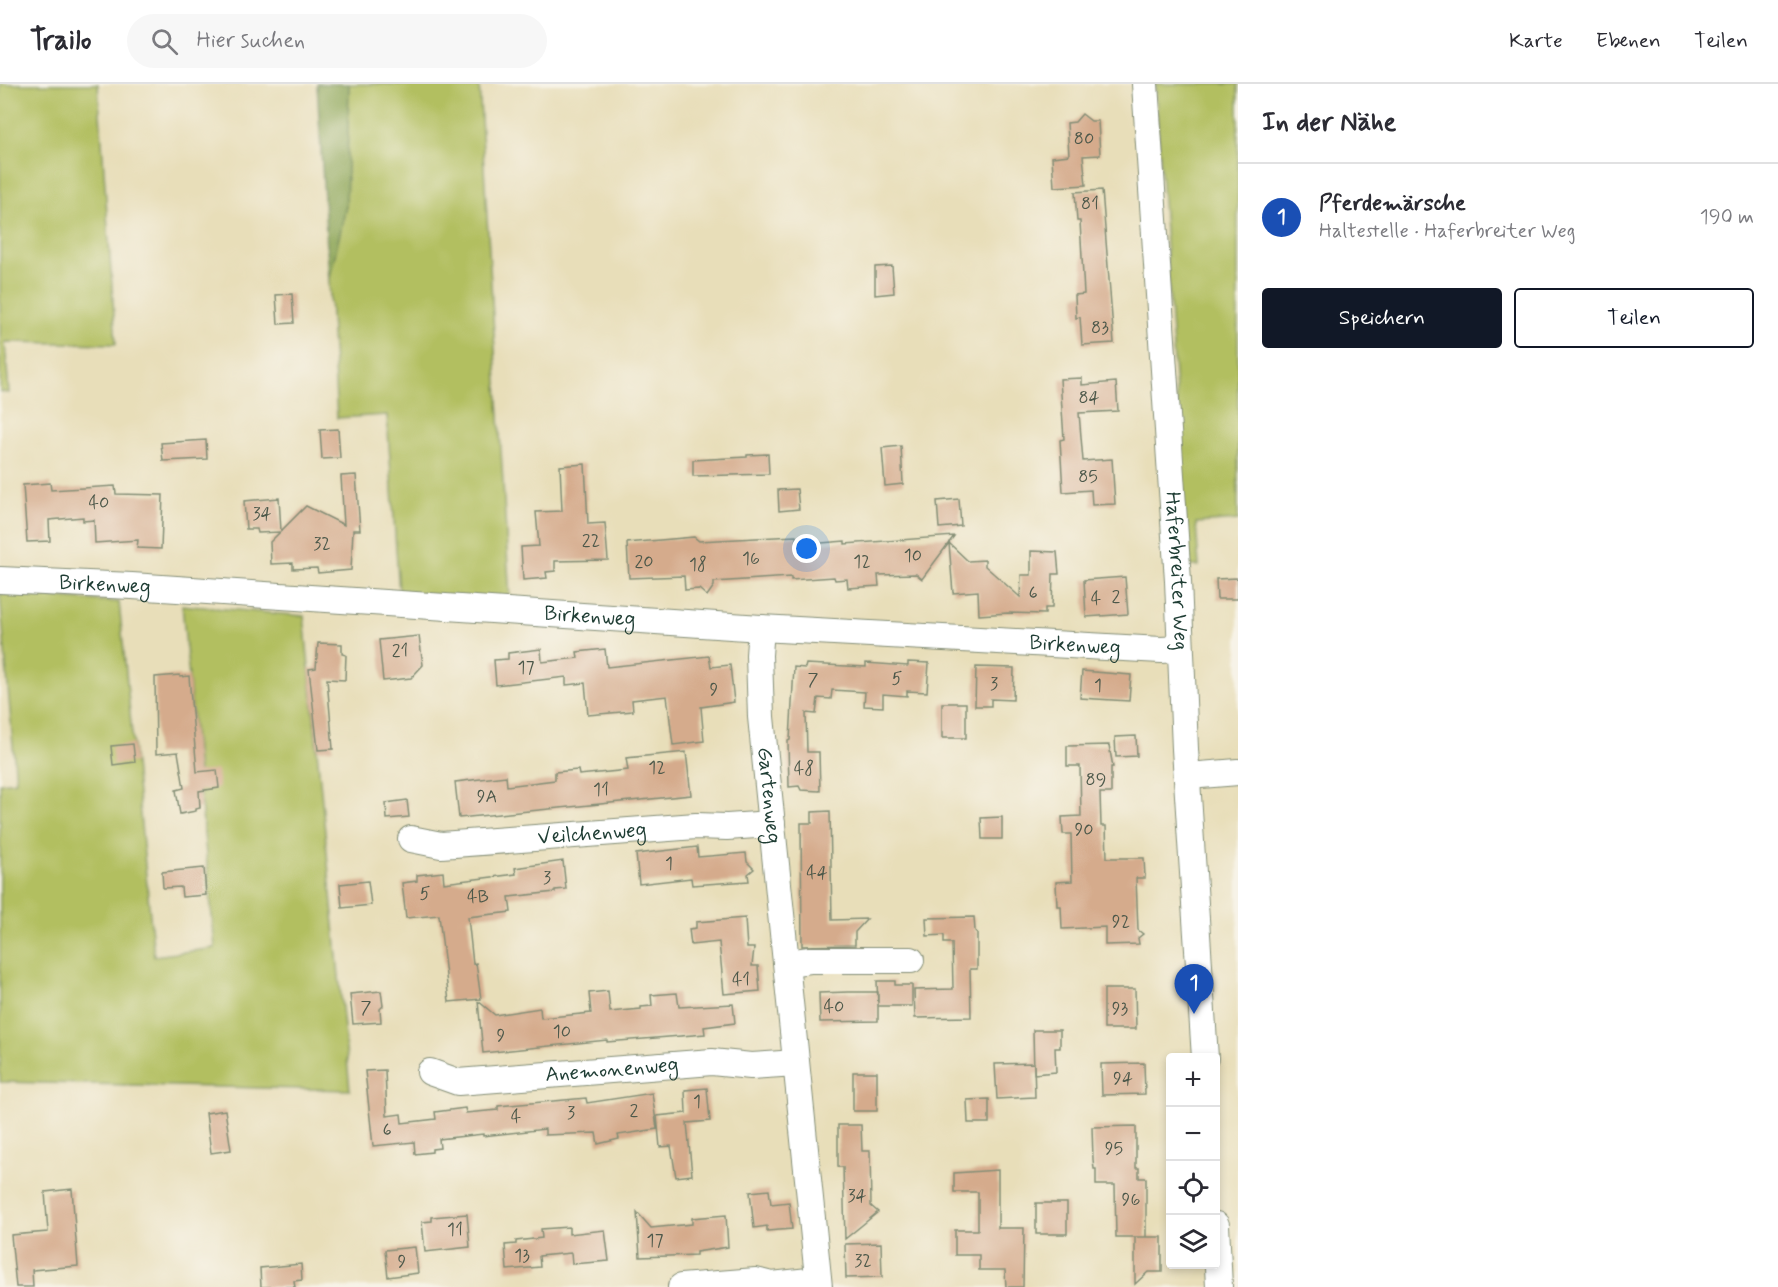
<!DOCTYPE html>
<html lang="de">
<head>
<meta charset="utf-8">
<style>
  :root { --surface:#fff; --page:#f7f7f7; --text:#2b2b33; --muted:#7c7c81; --line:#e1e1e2; --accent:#111827 }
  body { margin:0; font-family:Mynerve,sans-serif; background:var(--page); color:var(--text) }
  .controls { position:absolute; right:18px; bottom:18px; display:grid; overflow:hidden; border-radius:6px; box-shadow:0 3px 9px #0003 }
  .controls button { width:54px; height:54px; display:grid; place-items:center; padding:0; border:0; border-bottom:2px solid var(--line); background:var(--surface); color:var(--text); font:30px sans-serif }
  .you { position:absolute; left:807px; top:465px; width:21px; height:21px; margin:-15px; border:4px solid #fff; border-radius:50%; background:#1a73e8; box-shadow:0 0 0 9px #1a73e833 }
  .badge { display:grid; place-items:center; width:39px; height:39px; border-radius:50%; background:var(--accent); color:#fff; font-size:20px; font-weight:700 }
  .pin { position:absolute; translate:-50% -50px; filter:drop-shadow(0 2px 3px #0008) }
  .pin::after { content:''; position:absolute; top:32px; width:21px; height:18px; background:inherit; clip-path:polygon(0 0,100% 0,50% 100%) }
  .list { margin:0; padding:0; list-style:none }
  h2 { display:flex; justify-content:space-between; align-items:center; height:78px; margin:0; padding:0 24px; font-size:26px }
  h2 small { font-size:20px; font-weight:400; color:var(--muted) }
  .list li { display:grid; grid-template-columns:39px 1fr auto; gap:18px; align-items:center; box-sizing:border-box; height:108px; padding:0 24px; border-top:2px solid var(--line) }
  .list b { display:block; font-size:22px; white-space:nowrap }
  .list p { margin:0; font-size:20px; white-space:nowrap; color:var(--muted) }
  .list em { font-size:20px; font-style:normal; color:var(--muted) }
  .actions { display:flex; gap:12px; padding:18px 24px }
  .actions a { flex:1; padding:14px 0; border:2px solid var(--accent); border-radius:6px; text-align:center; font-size:21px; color:var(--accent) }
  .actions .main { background:var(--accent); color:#fff }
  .icon { flex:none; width:33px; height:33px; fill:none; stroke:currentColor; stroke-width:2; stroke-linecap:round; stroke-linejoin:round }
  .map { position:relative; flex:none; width:1238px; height:1203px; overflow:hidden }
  header { display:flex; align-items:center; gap:36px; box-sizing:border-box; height:84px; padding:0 30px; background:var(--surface); border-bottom:2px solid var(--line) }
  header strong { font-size:28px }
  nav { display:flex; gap:33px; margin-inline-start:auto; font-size:21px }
  .search { width:420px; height:54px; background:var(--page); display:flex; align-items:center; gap:15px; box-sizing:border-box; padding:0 21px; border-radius:33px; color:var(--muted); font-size:22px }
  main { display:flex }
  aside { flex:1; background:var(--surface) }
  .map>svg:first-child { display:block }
  .green { fill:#b2bf61; stroke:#687e4a; stroke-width:1.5 }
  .forest { fill:#8da657; stroke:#567246; stroke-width:1.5 }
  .building { fill:#d5ab8c }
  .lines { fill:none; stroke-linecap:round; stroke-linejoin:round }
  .minor-casing { stroke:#848e76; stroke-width:28 }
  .minor { stroke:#fff; stroke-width:26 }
  .labels { text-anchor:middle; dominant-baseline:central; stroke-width:4.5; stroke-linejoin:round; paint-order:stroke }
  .number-label { font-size:18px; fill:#4c584a }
  .street-label { font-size:21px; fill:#1f3d34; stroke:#f7f3e8 }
</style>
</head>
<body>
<header>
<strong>Trailo</strong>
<div class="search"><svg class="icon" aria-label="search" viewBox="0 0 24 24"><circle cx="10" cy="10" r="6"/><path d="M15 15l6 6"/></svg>Hier suchen</div>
<nav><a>Karte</a><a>Ebenen</a><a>Teilen</a></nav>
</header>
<main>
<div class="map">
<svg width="1238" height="1203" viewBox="0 0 1238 1203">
  <rect width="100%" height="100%" fill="#f7f3e8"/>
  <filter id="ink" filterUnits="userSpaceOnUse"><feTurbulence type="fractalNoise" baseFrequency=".0167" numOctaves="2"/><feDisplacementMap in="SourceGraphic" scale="12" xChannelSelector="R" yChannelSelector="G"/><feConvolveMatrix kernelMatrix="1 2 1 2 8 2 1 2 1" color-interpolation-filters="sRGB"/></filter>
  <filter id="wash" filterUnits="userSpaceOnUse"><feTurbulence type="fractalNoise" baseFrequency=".008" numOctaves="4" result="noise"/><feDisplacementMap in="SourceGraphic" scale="24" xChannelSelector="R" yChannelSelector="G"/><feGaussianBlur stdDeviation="1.35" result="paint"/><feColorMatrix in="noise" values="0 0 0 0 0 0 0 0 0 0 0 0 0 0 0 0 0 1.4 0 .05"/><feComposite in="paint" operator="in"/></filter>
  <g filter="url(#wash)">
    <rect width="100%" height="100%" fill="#e8deb9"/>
    <!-- green -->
    <path class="green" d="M0,0H98L116,260L5,258L9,309L0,308Z
      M349,0H479L510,516L399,509L387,331L337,334L329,197L346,122Z
      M1155,0H1238V436L1196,439L1199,482H1188Z
      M0,510L119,518L154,872L215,864L182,521L304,532L350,1006L0,998V699L16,697Z"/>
    <!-- forest -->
    <path class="forest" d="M317,0H349L346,122L329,197Z"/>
    <g id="blocks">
      <!-- building -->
      <path class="building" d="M1082,30L1091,37H1098L1100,71L1083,72L1086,101L1054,103L1052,73L1069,71L1067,39L1075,38Z
        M1102,106L1114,259L1082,261L1080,233L1076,234L1075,211L1084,210L1080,137H1077L1075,108Z
        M892,182L894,209L875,211V183Z
        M292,210L294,239L278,240L276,211Z
        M1082,294V301L1116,298L1118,327L1079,329L1083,377L1112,375L1115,420L1092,421L1091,406L1063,408L1060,356L1064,355L1060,295Z
        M338,345L340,374L322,375L320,346Z
        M206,356L207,375L163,377L161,359Z
        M901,362L903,400L885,402L882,364Z
        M768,370L769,390L693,392V376L747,373V371Z
        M585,380L588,440L605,439L608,476L555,477V487L546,488L547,494L523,496L521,463L539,462L536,428L562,427L560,382Z
        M356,391L360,446H353L351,486L318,489L317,484L293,485V479L271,480L270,458L280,448L258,449L257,445H246L244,417L279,414L281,447L306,422L344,441L341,392Z
        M50,399L51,406L115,402L116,410L163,411L161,465L137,464L138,456L95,459L94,436L83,437V433L49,436L50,457L27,458L23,401Z
        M797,405L799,425L779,427L778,406Z
        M959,415L961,442L939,444L937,417Z
        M796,452L797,461L845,457V460L954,452L922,495L916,490L878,491L879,502L848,504L847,495L835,496L834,493L791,496V493L714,498V502L707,512L699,505L685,506L684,492L629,494L627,459L694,453L699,457Z
        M949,459L968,477L985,476V482L1020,513L1021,491H1031V467L1057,468L1059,490H1053L1052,524H1045V530L1008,529L979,531L978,507L953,509Z
        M1125,493L1128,530L1086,533L1084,496Z
        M1238,494V515H1217L1216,495Z
        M419,552L423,581L411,594L383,597L379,556Z
        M318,559L342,560V570L346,571L345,596L327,595L333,665L318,666L309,585L316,584Z
        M541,565L542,578L578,574L577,568L605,565L607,583L709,572L711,583L730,581L734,618L701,623L704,657L673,661L667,612L632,616L633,627L588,631L585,599L566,601V593L496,601L494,576L508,575V569Z
        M908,578L929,579L927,608L907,607V612L883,610V623L864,622L865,608L832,606L831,615L818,614L816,630L806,629L807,668H819L820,707L801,706L799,702L789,703L788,657L790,656L794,583L805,584L806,580L866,583V579L908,582Z
        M976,583L1014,584L1013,616L991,615V622H975Z
        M1082,587L1131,591L1129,617L1080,614Z
        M180,591V593L189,592L197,688L217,686L219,704L199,707L200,724L196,725V727L180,730L176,706L184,704L178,668L156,670L155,593Z
        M942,619H966V654H942Z
        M1136,652L1137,672L1116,673L1115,653Z
        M133,660L135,678L113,681L111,662Z
        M1109,661L1113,683H1111V709H1100L1101,742H1106L1107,774H1144L1145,794H1136L1138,846L1143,850L1138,854L1139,860L1105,861V843L1062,845L1061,822H1057L1056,798L1072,797L1071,750H1063L1062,733L1081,732L1080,682H1067V662Z
        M686,668L691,711L459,734L455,698L506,692L507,702L555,696V688L578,686L579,691L628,686L626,674Z
        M407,716L409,733L387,735L386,719Z
        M830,727L832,836L867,835L855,848V861L802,862L801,739H812V728Z
        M1002,733V755H982L981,734Z
        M697,763L698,773L746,769L747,778L754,785L748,790L749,797L692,801L691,794L639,800L636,770Z
        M563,777L566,805L555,806V808L509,813L511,828L468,833L473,880L476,879L481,915L449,918L439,831L406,834L402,799L417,797V791L443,788L444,799L516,790L515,784Z
        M204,784L206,811L182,813L181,803L163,804L162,788Z
        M368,797L371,821L342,824L340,800Z
        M974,833L975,847L977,849V885H970L971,933L915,934L914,906L953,905L952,859H944V851L927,852L926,834Z
        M745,834L747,864H754L752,882H758L760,907L724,910L719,858L691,861L689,845L696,844V838Z
        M877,897H895V901H912V922H878Z
        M1104,905H1135L1136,945H1104Z
        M381,907L383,922L380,925L381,938L353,940L350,910Z
        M608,907L610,928L641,925V923L652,922L651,911L677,909L679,923L733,920L735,939L704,943L705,950L607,958V956L483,969L478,917L495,931L540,924L541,934L591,929L589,909Z
        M848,908H878V937L820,938L819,909Z
        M1033,946H1060V964H1055L1056,988L1034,990Z
        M1034,979L1035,1013L997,1015L995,980Z
        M1144,979L1145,1010L1102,1011L1101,980Z
        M385,986L387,1032L401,1030L402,1039L436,1035L435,1028L465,1024L466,1029L498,1026V1022L586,1014L587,1019L652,1009L657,1045L618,1051L619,1055L598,1060L596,1049L545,1051V1045L483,1052V1050L439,1055L440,1064L432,1065V1068L415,1070L414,1058L373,1062L365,987Z
        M853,988H877V1027H853Z
        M707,1004L710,1037L687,1039L692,1091L676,1093L671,1062L660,1063L657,1032L686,1029L685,1006Z
        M989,1015V1039H968L967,1016Z
        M225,1026L231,1066L211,1069L206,1029Z
        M838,1041H861L862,1067H870L871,1122L878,1128L845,1155L843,1083H838Z
        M1136,1042V1084H1139V1094H1146V1153H1116L1115,1101H1096V1085H1094L1093,1075L1092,1043Z
        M998,1086V1144H1024L1023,1203H1006L1005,1186H979V1171H955V1146H978V1108H954V1089Z
        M72,1105L78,1182L32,1186L33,1203H16L11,1151L48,1148L45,1108Z
        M769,1106L771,1120L789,1118L792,1145L767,1147V1142L754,1144L750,1108Z
        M1036,1119H1067V1150H1036Z
        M637,1128L651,1144L692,1140V1134L726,1131L728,1163L696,1168V1171L640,1173Z
        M467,1130L470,1163L425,1168L422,1138L432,1137V1133Z
        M569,1143V1150L605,1146L609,1177L572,1180L571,1169L539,1172L540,1183L507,1186L505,1161L516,1160V1157L542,1154L541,1145Z
        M1135,1153H1162V1188H1148L1135,1200Z
        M881,1159L882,1193L846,1194L845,1160Z
        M415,1163L418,1189L388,1193L385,1166Z
        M301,1180L302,1196L294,1197L295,1203H261L260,1184Z"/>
    </g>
  </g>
  <g filter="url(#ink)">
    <use href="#blocks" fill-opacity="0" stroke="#848e76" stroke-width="1.5"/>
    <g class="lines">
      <!-- minor casing -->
      <g class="minor-casing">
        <g id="minor">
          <path id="s1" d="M1145,0L1178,497L1185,665L1205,974"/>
          <path id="s2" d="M0,496L132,502L761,544L1161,566L1180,565"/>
          <path id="s3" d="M761,544L759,571L761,633L819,1203"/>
          <path d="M1188,692L1238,688"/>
          <path id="s4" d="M411,755L441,761L696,742L727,743L772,740"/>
          <path d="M787,879L810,876H911"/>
          <path id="s5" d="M430,988L458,998L712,978L751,982L796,979"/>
          <path d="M1216,1141L1219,1203"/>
          <path d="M681,1203L756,1197L772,1201L818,1196"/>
        </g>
      </g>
      <!-- minor -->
      <use href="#minor" class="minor"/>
    </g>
  </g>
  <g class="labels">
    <!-- number labels -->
    <g class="number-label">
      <text x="1084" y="55">80</text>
      <text x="1090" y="120">81</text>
      <text x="1100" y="244">83</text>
      <text x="1089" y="314">84</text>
      <text x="1088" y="393">85</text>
      <text x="99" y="419">40</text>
      <text x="262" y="430">34</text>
      <text x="591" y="457">22</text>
      <text x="322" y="460">32</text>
      <text x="913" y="472">10</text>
      <text x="751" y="475">16</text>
      <text x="644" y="478">20</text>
      <text x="862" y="478">12</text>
      <text x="698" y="481">18</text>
      <text x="1033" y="509">6</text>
      <text x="1116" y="513">2</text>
      <text x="1096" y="515">4</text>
      <text x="400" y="567">21</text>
      <text x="526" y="584">17</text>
      <text x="897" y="595">5</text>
      <text x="813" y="596">7</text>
      <text x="994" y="600">3</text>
      <text x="1098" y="602">1</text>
      <text x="714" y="606">9</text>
      <text x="657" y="684">12</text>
      <text x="804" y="685">48</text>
      <text x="1096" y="696">89</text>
      <text x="601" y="706">11</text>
      <text x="487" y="713">9A</text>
      <text x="1084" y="746">90</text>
      <text x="669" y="780">1</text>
      <text x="817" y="789">44</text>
      <text x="547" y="794">3</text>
      <text x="425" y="810">5</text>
      <text x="478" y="813">4B</text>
      <text x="1121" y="838">92</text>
      <text x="741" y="896">41</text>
      <text x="834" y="923">40</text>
      <text x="366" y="924">7</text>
      <text x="1120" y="925">93</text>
      <text x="562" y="948">10</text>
      <text x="501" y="952">9</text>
      <text x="1123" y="995">94</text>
      <text x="697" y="1018">1</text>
      <text x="634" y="1027">2</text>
      <text x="571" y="1029">3</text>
      <text x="516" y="1033">4</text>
      <text x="387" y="1046">6</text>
      <text x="1114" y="1065">95</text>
      <text x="857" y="1112">34</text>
      <text x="1131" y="1116">96</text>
      <text x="455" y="1146">11</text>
      <text x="655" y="1157">17</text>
      <text x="522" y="1172">13</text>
      <text x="863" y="1177">32</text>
      <text x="402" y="1178">9</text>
    </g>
    <!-- street labels -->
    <g class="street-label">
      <text stroke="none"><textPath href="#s1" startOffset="488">Haferbreiter Weg</textPath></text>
      <text stroke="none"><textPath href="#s2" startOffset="105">Birkenweg</textPath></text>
      <text stroke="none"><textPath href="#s2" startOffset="591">Birkenweg</textPath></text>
      <text stroke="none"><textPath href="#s2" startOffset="1077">Birkenweg</textPath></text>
      <text stroke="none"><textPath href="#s3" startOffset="168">Gartenweg</textPath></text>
      <text stroke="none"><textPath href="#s4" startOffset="182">Veilchenweg</textPath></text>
      <text stroke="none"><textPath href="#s5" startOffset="184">Anemonenweg</textPath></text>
    </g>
  </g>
</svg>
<div class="controls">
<button>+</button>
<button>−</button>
<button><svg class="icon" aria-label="locate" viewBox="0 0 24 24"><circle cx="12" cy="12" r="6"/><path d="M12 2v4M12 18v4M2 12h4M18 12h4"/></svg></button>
<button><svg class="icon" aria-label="layers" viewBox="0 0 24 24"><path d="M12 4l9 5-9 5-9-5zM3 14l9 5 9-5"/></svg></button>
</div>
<div class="you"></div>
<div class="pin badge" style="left:1194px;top:930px;background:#1a4fb4">1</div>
</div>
<aside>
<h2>In der Nähe<small></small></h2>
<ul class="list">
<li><span class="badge" style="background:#1a4fb4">1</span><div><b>Pferdemärsche</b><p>Haltestelle · Haferbreiter Weg</p></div><em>190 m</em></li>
</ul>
<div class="actions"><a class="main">Speichern</a><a>Teilen</a></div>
</aside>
</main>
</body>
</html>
